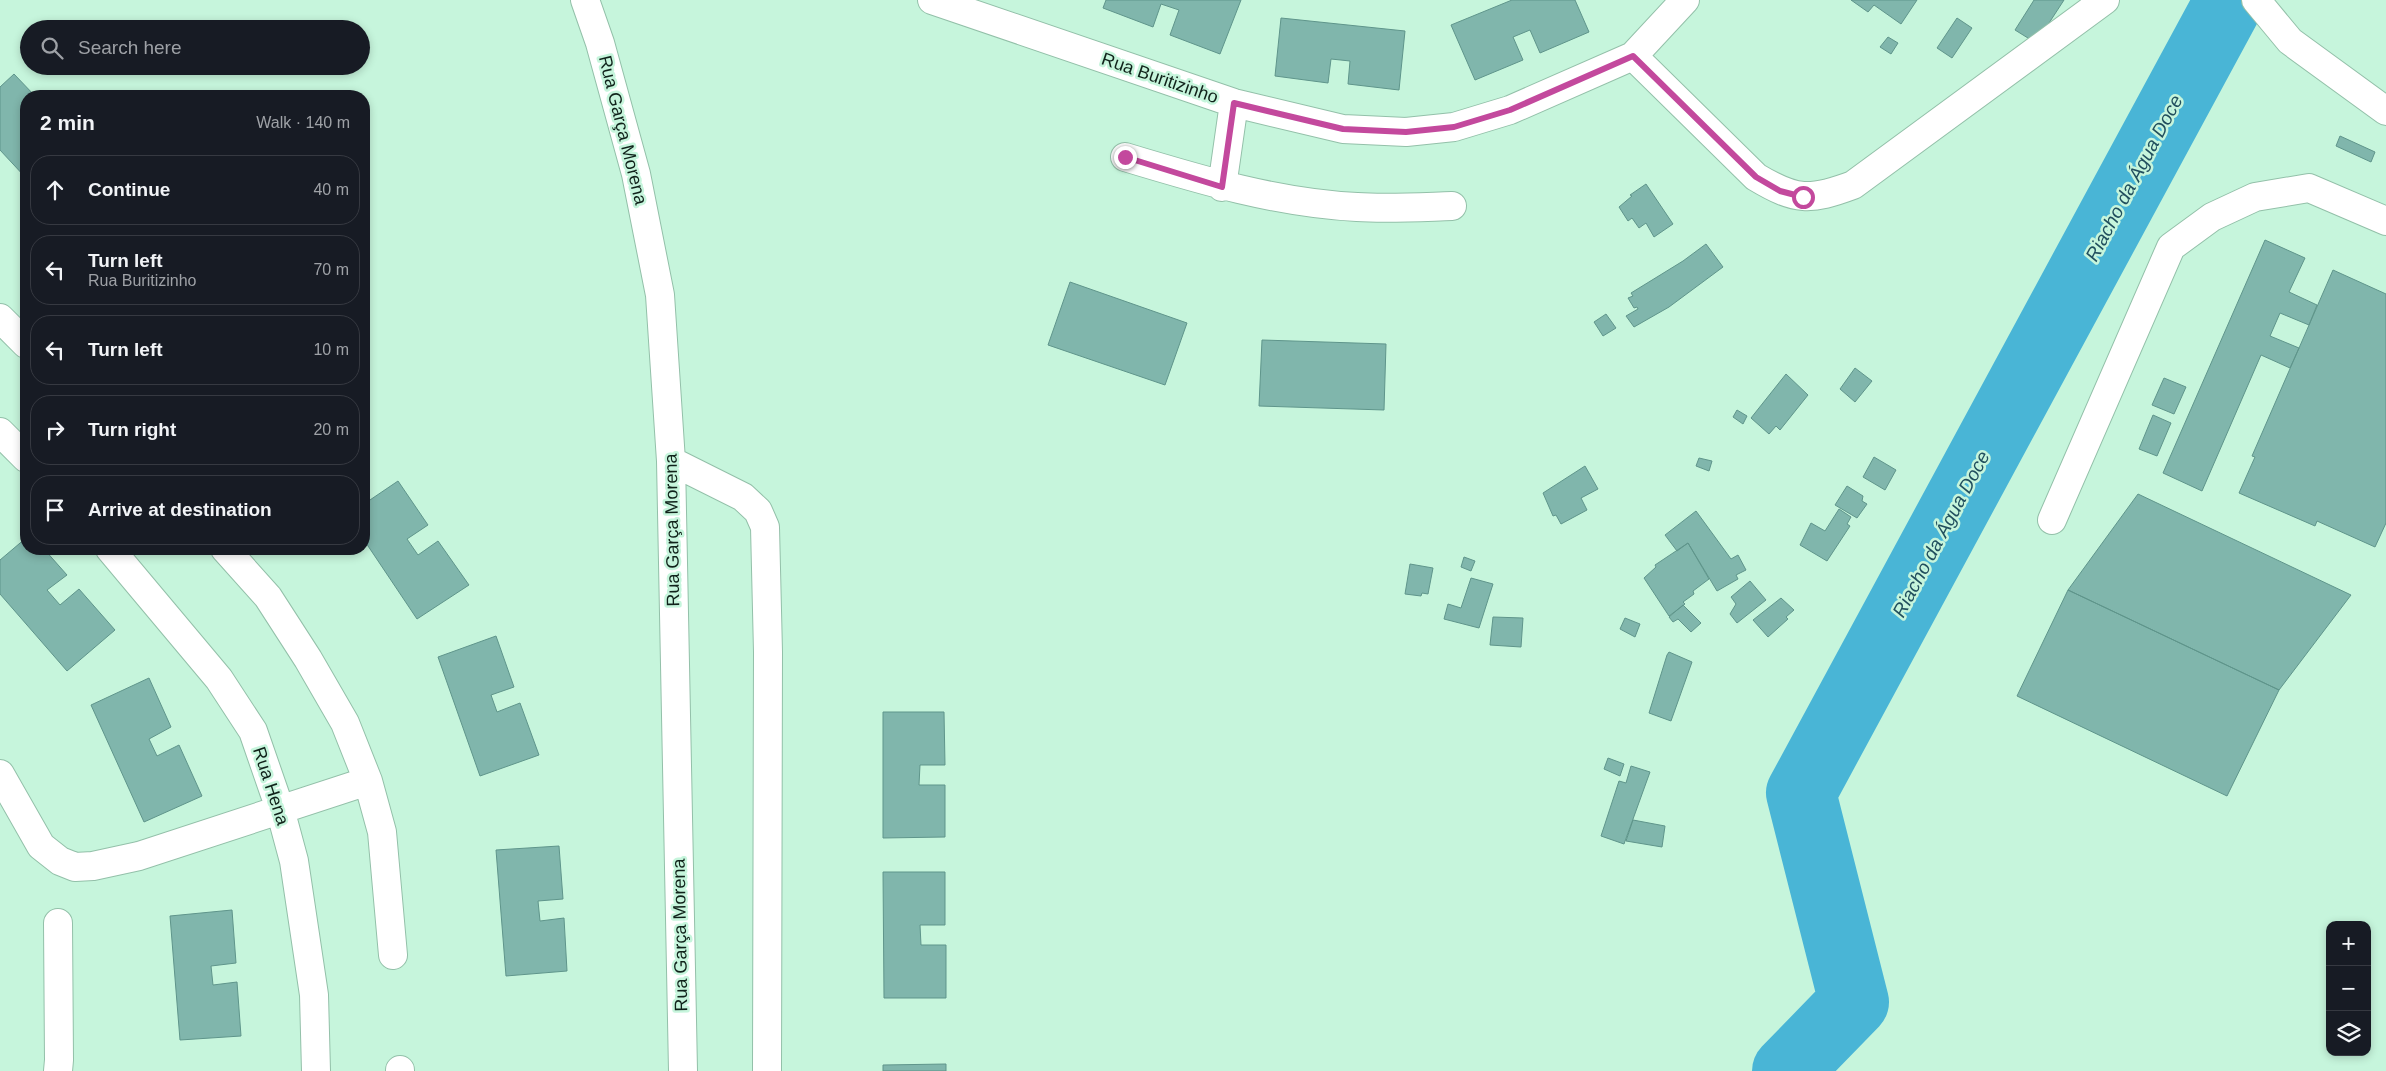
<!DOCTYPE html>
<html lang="en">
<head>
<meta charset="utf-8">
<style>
  :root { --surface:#171b24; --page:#20242c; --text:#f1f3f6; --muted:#9ea1a6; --line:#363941 }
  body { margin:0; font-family:Arial,sans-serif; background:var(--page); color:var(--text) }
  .controls { position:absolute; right:15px; bottom:15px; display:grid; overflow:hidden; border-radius:10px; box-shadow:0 2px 8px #0003 }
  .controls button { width:45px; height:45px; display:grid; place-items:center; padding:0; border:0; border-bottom:1px solid var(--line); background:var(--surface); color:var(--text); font:25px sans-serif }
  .stop { position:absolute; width:15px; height:15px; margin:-11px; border:4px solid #c3499d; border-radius:50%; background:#fff }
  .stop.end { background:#c3499d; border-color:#fff; box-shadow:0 1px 5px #0008 }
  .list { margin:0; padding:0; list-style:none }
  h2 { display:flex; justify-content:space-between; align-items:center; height:65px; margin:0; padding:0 20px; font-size:21px }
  h2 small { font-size:16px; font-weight:400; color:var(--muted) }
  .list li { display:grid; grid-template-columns:32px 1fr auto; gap:15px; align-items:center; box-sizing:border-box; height:70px; margin:0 10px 10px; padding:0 10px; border:1px solid var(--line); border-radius:20px }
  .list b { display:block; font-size:19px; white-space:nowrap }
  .list p { margin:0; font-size:16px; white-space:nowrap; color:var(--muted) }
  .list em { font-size:16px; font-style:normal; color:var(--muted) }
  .icon { flex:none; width:28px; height:28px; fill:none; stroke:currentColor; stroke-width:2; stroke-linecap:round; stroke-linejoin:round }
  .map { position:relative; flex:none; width:2386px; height:1071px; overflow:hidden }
  .search { position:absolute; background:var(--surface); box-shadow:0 2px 8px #0003; left:20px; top:20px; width:350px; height:55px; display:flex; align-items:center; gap:12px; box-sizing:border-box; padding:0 18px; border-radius:28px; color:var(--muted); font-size:19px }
  .panel { position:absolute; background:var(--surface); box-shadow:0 2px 8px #0003; left:20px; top:90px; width:350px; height:465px; border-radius:20px }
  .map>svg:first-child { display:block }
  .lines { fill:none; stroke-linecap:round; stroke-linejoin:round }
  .river { stroke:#49b5d6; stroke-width:70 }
  .building { fill:#80b6ac; stroke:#5f958b }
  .minor-casing { stroke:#93c0a9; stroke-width:30 }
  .minor { stroke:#fff; stroke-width:28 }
  .route { stroke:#c3499d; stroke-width:6 }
  .labels { text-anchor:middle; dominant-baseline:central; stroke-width:5; stroke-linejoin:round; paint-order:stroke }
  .street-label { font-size:18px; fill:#10221a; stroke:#c6f5dc }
  .water-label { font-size:19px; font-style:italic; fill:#214f5e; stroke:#c6f5dc }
</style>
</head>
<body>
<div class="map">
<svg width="2386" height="1071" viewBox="0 0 2386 1071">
  <rect width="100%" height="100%" fill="#c6f5dc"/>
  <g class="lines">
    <!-- river -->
    <path class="river" d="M1787,1071L1854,1002L1801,793L2230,0"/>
  </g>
  <!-- building -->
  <path class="building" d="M1106,0H1241L1220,54L1170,35L1179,10L1161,4L1153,27L1103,8Z
    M1512,0H1575L1589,32L1540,53L1530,30L1513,37L1523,60L1475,80L1451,25Z
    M1851,0H1917L1901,24L1874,5L1868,12Z
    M2034,0H2064L2036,43L2015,30Z
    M1281,18L1405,31L1399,90L1348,84L1350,61L1331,59L1328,83L1275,76Z
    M1957,18L1972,28L1952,58L1937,48Z
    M1888,37L1898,43L1891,54L1880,47Z
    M14,74L35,96H26V178L0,150V87Z
    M2340,136L2375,152L2371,162L2336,146Z
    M1646,184L1673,224L1654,237L1646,223L1639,228L1632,218L1628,221L1619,207L1632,196L1630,195Z
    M2265,240L2305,258L2289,292L2317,305L2309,325L2280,313L2270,336L2299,348L2290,368L2261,355L2202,491L2163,473Z
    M1706,244L1723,267L1669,307L1634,327L1626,316L1638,309L1637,307L1634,308L1628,298L1633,296L1631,293L1683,261Z
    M2333,270L2386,294V523L2375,547L2317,521L2315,526L2239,493L2255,457L2252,456Z
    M1070,282L1187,323L1165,385L1048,345Z
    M1606,314L1616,328L1603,336L1594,322Z
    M1262,340L1386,344L1384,410L1259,406Z
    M1855,368L1872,381L1855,402L1840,389Z
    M1786,374L1808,395L1780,430L1776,426L1769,434L1751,418Z
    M2164,378L2186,387L2174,414L2152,405Z
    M1737,410L1747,416L1743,424L1733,417Z
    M2153,415L2171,423L2157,456L2139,449Z
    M1874,457L1896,470L1885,490L1863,477Z
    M1699,458L1712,461L1709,471L1696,466Z
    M1585,466L1598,489L1581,498L1587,510L1561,524L1556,515L1553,516L1543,493Z
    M398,481L428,525L407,539L418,555L438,541L469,585L417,619L364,540V504Z
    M1847,486L1863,496L1862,501L1867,504L1857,518L1835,505Z
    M2138,494L2351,595L2279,690L2068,590Z
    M1839,509L1851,517L1847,524L1850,526L1827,561L1800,545L1811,523L1825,531Z
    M1696,511L1731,559L1738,555L1746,570L1736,575L1738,579L1717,591L1688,543L1677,551L1665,535Z
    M26,538V549H44L67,575L47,590L60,605L79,589L115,630L67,671L0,594V560Z
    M1688,543L1709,579L1693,591L1694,594L1683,602L1685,604L1669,616L1644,578L1656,567L1655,565Z
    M1464,557L1475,561L1471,571L1461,567Z
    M1410,564L1433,568L1428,594L1422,593L1421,596L1405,594Z
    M1471,578L1493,584L1479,628L1444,619L1448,604L1461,608Z
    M1750,581L1766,600L1737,623L1730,614L1736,604L1731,597Z
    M2068,590L2279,690L2227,796L2017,696Z
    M1781,598L1794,610L1786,617L1788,619L1768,637L1753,620Z
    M1683,605L1701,623L1691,632L1678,619L1673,622L1669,617Z
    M1493,617L1523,618L1521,647L1490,645Z
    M1625,618L1640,624L1635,637L1620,629Z
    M496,636L514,687L491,695L497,712L520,703L539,755L480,776L438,657Z
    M1669,652L1692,662L1671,721L1649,713L1667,655Z
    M149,678L171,727L149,739L157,756L179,745L202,796L144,822L91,705Z
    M883,712H944L945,765H920L919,785H945V837L883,838Z
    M1608,758L1624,764L1620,776L1604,769Z
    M1631,766L1650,772L1624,844L1601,836L1619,781L1626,783Z
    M1633,820L1665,826L1662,847L1626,841Z
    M559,846L563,899L538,901L540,921L564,918L567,971L506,976L496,850Z
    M883,872H945V925H920L921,945H946V998H884Z
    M232,910L236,963L211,966L213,985L237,982L241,1036L180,1040L170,916Z
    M946,1064V1071H883V1065Z"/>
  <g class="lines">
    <!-- minor casing -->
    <g class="minor-casing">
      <path id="minor" d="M585,0L600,43L636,174L660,295L671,461L683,1071
        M932,0L1234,103L1343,129L1406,132L1454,127L1510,110L1633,56L1685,0
        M2256,0L2290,41L2386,111
        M1633,56L1756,177C1796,201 1810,201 1853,185L2105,0
        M1125,157C1201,180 1277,203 1357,207C1388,209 1421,207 1452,206
        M1222,187L1234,103
        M0,318L26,344
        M0,432L26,458
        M671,461L743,497L758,511L765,527L768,652L767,1071
        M2052,520L2171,247L2212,217L2255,197L2309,188L2386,221
        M110,549L219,679L253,731L280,809L294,861L314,995L316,1071
        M225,549L268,597L308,659L345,723L368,781L382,832L393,955
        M0,774L41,846L60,861L75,867L93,866L139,856L368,781
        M58,923L59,1060L58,1071
        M400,1070V1071"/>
    </g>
    <!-- minor -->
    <use href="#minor" class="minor"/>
  </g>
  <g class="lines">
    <!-- route -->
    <path class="route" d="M1125,157L1222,187L1234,103L1343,129L1406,132L1454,127L1510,110L1633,56L1756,177L1780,191L1803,197"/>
  </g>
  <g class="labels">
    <!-- street labels -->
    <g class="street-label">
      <text transform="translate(1160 78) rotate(19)">Rua Buritizinho</text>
      <text transform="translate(623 130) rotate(76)">Rua Garça Morena</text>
      <text transform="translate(672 530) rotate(-91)">Rua Garça Morena</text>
      <text transform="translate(271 786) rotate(72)">Rua Hena</text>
      <text transform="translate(680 935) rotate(-91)">Rua Garça Morena</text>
    </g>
    <!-- water labels -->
    <g class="water-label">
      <text transform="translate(2134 178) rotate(-62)">Riacho da Água Doce</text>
      <text transform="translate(1941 534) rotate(-62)">Riacho da Água Doce</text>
    </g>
  </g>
</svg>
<div class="controls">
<button>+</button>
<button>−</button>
<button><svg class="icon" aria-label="layers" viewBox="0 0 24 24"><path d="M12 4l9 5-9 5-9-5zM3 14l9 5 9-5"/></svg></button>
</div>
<div class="stop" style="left:1803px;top:197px"></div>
<div class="stop end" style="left:1125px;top:157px"></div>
<div class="search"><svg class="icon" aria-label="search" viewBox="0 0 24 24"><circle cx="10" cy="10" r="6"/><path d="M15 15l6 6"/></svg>Search here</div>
<section class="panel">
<h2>2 min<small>Walk · 140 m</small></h2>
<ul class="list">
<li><svg class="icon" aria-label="ahead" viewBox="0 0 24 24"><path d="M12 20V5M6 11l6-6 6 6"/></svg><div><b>Continue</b></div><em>40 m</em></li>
<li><svg class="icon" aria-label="left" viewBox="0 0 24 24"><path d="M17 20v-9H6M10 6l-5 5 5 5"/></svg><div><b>Turn left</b><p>Rua Buritizinho</p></div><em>70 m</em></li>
<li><svg class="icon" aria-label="left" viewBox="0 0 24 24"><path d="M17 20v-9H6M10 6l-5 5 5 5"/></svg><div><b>Turn left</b></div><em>10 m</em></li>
<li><svg class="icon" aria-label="right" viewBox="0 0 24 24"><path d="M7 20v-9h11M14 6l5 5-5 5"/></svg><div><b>Turn right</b></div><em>20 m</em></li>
<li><svg class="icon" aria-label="arrive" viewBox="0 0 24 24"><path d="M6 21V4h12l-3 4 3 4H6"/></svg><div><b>Arrive at destination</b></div></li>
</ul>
</section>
</div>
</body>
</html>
